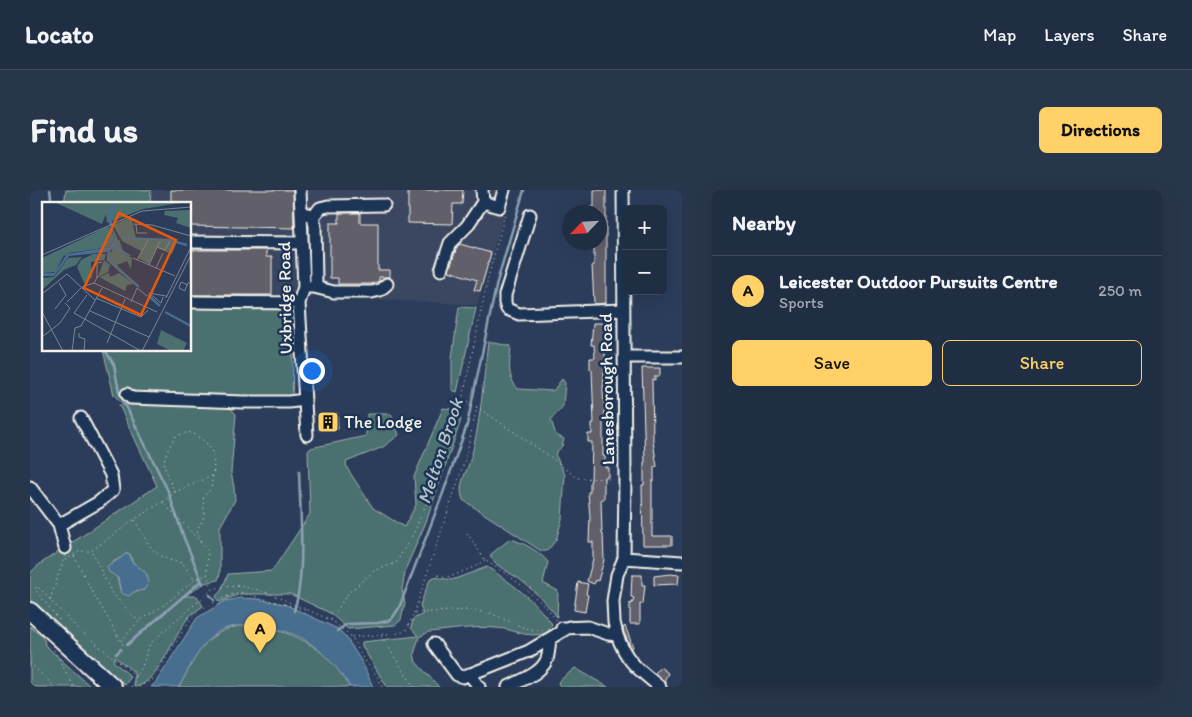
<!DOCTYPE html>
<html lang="en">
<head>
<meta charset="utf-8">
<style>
  :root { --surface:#202e44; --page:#28364b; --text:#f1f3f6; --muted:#a2a8b2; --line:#3d4a5d; --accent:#ffd166 }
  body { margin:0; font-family:Itim,sans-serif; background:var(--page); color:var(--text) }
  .controls { position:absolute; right:15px; top:15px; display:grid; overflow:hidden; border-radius:8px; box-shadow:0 5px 20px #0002 }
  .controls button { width:45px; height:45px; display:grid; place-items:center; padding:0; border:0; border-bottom:1px solid var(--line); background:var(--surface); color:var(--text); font:25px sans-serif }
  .compass { position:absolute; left:532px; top:15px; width:45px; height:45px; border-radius:50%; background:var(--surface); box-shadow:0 5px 20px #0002; rotate:245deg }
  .you { position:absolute; left:281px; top:180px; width:18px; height:18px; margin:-12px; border:4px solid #fff; border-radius:50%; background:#1a73e8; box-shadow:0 0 0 8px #1a73e833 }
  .badge { display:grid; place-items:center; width:32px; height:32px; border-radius:50%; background:var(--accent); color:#111; font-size:16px; font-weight:700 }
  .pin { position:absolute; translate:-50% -41px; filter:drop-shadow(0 1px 2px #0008) }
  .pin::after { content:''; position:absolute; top:26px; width:18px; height:15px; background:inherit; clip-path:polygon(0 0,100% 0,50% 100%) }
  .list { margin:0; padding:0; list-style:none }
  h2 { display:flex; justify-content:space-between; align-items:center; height:65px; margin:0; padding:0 20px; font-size:21px }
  h2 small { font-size:16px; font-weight:400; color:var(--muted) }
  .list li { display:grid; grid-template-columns:32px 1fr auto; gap:15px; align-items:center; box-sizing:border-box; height:70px; padding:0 20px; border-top:1px solid var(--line) }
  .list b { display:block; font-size:19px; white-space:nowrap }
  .list p { margin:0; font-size:16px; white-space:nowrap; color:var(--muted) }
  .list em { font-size:16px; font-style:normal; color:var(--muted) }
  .actions { display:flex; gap:10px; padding:15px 20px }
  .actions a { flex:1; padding:11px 0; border:1px solid var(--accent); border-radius:8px; text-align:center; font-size:18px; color:var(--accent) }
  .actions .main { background:var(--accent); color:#111 }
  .map { position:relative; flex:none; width:652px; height:497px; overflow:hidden; border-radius:8px }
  header { display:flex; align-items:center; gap:30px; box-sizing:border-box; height:70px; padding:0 25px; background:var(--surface); border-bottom:1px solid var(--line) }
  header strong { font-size:24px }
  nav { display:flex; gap:28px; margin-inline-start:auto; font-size:18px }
  .intro { display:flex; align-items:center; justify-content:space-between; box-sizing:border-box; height:120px; padding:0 30px }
  h1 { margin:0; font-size:35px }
  .button { padding:12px 22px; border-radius:8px; background:var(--accent); color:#111; font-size:18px; font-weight:700 }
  main { display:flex; gap:30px; padding:0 30px }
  aside { flex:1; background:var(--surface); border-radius:8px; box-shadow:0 5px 20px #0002 }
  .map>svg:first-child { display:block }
  .built { fill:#3b4760 }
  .green { fill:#4c6f70; stroke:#a0b0ac; fill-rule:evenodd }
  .water { fill:#476e8f; stroke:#8ca2b3 }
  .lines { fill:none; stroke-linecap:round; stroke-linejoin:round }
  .stream { stroke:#8ca2b3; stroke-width:2.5 }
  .building { fill:#615f6b; stroke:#f4f1e8 }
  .minor-casing { stroke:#f4f1e8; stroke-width:15 }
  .highway-casing { stroke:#f4f1e8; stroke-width:20 }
  .path { stroke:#f4f1e8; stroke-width:1; stroke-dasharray:1 4; stroke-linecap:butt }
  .minor { stroke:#1d3557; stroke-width:11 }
  .highway { stroke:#1d3557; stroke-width:16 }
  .labels { text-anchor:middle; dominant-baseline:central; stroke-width:5; stroke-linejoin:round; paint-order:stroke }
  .street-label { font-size:18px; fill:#f4f1e8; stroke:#1d3557 }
  .poi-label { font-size:18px; fill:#f4f1e8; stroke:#1d3557; text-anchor:start }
  .water-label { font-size:19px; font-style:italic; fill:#b7c3c9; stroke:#1d3557 }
  .inset-river { fill:none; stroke:#476e8f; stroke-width:2.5 }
  .inset-road { fill:none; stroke:#7b8593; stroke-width:1 }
  .view { fill:#e8590c; fill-opacity:0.15; stroke:#e8590c; stroke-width:2.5 }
  .inset-edge { fill:none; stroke:#f4f1e8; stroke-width:2.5 }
</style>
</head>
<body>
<header>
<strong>Locato</strong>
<nav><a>Map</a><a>Layers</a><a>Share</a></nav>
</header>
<div class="intro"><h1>Find us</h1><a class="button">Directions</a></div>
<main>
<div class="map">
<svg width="652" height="497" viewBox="0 0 652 497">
  <rect width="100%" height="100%" fill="#2b3d5b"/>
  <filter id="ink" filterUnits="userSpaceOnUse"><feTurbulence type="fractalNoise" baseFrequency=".02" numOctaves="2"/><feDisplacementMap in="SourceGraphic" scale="10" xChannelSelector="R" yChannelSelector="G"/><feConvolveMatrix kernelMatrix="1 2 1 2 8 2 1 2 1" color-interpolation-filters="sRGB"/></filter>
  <g filter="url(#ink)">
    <!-- built -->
    <path class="built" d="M121,0H481L447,115L287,106L264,112L160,109V14H120Z"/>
    <!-- green -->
    <path class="green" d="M36,0H121L120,14H34Z
      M160,109L264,112L262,215L93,214L84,205L73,160H160Z
      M429,117L446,118L427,202L422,200V168Z
      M458,152L481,156C480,173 476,185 488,199L523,201L532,189L535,193L533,216L521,230L526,245L534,249L532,256L525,264L535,285L532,329L526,350L517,361H511L433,310C428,296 434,287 439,274C451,236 453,191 458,152Z
      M89,215H197L206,224L201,282L204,297L205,310L190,337V384L188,390L174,393L155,406H167L173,416C168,420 162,423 158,428C145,444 126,496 104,497V482L85,467L83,471L99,485L100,488L95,495L0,410V383L10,374L127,296ZM95,364H100C102,376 110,377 117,385L114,400L91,403L83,372L92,367Z
      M413,218L426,220L431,230L396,332L376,378L372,399L375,413L371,430L365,435L318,439L300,423L260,404H210L189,412L186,406L191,401L198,384L242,381L280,324L278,261L281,258L336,246L337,224H361L369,245L353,257L316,272L317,278L343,318L374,337L386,315L384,287Z
      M480,349C493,352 510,362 518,372L513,393L528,401L527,427C518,414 506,403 493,392C483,383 465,378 460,365Z
      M457,377C482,393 504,410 522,434L517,443C494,449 486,439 466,438C444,436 421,440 399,442L389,447L384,464L386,472L409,497H357L332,456V452L388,446L381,438L383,429L393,424L390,415L400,389L404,387L422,390Z
      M215,435C262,439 295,455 320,497H149C167,465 174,440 215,435Z
      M0,436L14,449L15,455L61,497H0Z
      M545,478L578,497H530L528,492Z"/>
    <!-- water -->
    <path class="water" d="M95,364H100L101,371L116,383L119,392L114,400L104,402L99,406L91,403L88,388L79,382L77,377L92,367Z
      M210,408L227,409L254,414L308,439L316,447L333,474L343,497H320C309,479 291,459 272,448C251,437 206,429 186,443C169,456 159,479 149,497H121L126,492L167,428L195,411Z"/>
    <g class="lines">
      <!-- stream -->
      <path class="stream" d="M20,0L22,14
        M75,160L84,175L89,202L138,301L154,348L173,394
        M180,405L184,410
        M264,421C276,384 270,321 269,281
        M307,441L317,434L348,433L361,430L369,418L413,303L437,235L467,92L494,0
        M97,455L171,391
        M86,464L91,459"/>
    </g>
    <!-- building -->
    <path class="building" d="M141,0H263L264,38L160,36V14H141Z
      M378,0H433L432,14H423L422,34L378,33Z
      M564,0H576V113L564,114L562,75H564V52H570V22H561L560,17H564Z
      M309,23H330V33H348V80H360V87H349V91L341,94H308V88H300V33H309Z
      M430,54L461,63L450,101L444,100L447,90L419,81L427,57Z
      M160,60H236V67H242V105H160Z
      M563,133H573V137H575V166L573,201L575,230H573V266H575V277H578V287H574V309H571L572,344H573L574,370L568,391L566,390L564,394L557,391L563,369V352H559L560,327L558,302H560V291H561L562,252H558V244H562V233H564L562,180L560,179V168H565L564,155H561Z
      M612,178H630V186H625V190L622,189L623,251L627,277H624V291H622V346H642V355H613L612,295H614V272H615Z
      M307,223L308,239L289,240L288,224Z
      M640,384L649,385L648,394L624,395V386Z
      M602,385H612V395H615L613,414H610V434H600V413L602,414L604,408L601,407Z
      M548,392L558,394L556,404L558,405L555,422L544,420Z
      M595,436L603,457L601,458L594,443L593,438Z
      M630,477L638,483L634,491L625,483Z"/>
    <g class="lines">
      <!-- minor casing -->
      <g class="minor-casing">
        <path id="minor" d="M270,0L274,97L269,113L277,245
          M452,0L453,12L469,17L474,0
          M271,24H279L283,27L285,36L286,92L284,97H274
          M500,25L475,105V113L477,119L489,124L593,120
          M283,27L290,18L298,16L354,15
          M160,52L272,53
          M411,80L420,53L437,36L453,12
          M284,97L304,102H342L350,100L357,94
          M160,112L269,113
          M595,167H652
          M97,204L101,208L213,212H259L275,210
          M0,297L29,335L35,358
          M29,335L69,312L83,300L81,285L51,228
          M594,368L652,372
          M532,438L558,437L578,444L587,445C597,473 608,479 630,497
          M587,445L584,432L583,411L587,385L594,368L595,288L593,0
          M404,454L427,485L433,487L499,461L539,437
          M439,484L449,497
          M478,497C491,490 511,484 517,469C519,463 519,455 520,449"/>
      </g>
      <!-- highway casing -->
      <g class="highway-casing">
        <path id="highway" d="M0,421L83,497"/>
      </g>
      <!-- path -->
      <path class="path" d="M433,209L447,217L518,265L547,288L584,289
        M145,302C132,275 129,272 146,246L159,242C189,255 185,271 181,299L174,305C171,322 180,320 167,339L171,353
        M133,312L145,302L182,286
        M105,330C118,354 122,368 152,373L164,389
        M437,343L455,370L489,393L516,417L527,431
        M62,362L81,402L108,431
        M35,366L20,410L48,439L106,486
        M44,366L62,401L95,458
        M35,370L50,361H61L105,329L132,312L157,337L178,361L177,384L182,399
        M408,385L420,387L446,376L455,370
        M20,409L7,396L5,399L29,430
        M384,423L435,270L447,217
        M301,430L318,403L344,381L366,373L384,342L401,303L418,260L426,236L434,202L459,84L475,24
        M351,446L384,497
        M322,447L370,443L376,440L384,423L438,420L460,423L492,437L505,440H515
        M91,451L108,432L134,415L164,390L176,385
        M24,460L44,497
        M0,473L25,497
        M101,497L106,486L111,479L120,454L139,436L182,400L190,397L209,396L233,401L301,430L322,447L332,467L348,487L352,497
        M109,497L123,489L161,428L175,417L191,409L209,402L276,420"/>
      <!-- minor -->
      <use href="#minor" class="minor"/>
      <!-- highway -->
      <use href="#highway" class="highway"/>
    </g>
  </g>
  <!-- icons -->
  <defs>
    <g id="building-square" transform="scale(1.125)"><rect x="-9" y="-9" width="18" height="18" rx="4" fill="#ffd166" stroke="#1d3557"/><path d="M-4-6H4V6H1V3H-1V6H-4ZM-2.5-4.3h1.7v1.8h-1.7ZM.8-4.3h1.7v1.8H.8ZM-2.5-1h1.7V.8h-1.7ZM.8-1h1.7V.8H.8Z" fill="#111"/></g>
  </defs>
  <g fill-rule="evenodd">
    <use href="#building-square" x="298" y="232"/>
  </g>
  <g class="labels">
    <!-- street labels -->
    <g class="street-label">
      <text transform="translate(255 108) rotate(-91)">Uxbridge Road</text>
      <text transform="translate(577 199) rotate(-91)">Lanesborough Road</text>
    </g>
    <!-- poi labels -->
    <g class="poi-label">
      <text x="314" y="232">The Lodge</text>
    </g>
    <!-- water labels -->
    <g class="water-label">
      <text transform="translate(410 261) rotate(-72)">Melton Brook</text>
    </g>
  </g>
  <!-- overview -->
  <g transform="translate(12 12)">
    <rect width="149" height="149" fill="#2b3d5b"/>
    <path d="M12,0H145L101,7L65,21L64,12L60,22ZM149,8V26L134,21L136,16L122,13L123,9ZM89,15L94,36L128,38L134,42L130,52L115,46L107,62L96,56L99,49L80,39L71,23ZM67,24L73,36L68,45L27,51L21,55L13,70L0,71V56ZM77,37L82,52L90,56L89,67L85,59L75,63L86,75L65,56ZM51,52H64L62,58L68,63L66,70L56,75L62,58L49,60L50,75L42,81L35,65L39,58ZM40,55L34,63L22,68L0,88V76L12,75L26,56ZM67,71L68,75L77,71L92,82L85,83L83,89L57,75ZM119,128L145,141L141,149H129L115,142Z" fill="#4c6f70"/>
    <path d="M69,0H72L70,24L76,38L73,45L66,50L27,54L12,74H0V71H12L25,52L68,45L73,36L67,22Z" fill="#476e8f"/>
    <path class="inset-river" d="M80,36L127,38L145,43M71,44L88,54M67,49L66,58L97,85M106,93L118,104M123,110L149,124"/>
    <path class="inset-road" d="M91,22L110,23L149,34M94,23L95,31H105M115,45L123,48L128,39M0,53L100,9L149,5M91,56L133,74M95,58L106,38M107,63L118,39M114,66L121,51M55,76V61L60,60M52,81L115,110M146,83L139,80L137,86L143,89V88L146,81L147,80M0,92L25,72L53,98M45,93L32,111L99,149M121,95L119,101L107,91L124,94M54,96L99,115L106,108M124,96L149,45M25,100L40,85L52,81L56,74M89,100L95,86L105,94M13,107L24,93L17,81M48,109L107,135M0,110L21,149M37,131V135L43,137L42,149M0,135L18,121L28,106L23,101M65,141L83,97M30,149L33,126L39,124L60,86M100,149L149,53"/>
    <path class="view" d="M77,11L134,38L99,113L42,86Z"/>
    <rect width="149" height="149" class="inset-edge"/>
  </g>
</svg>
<div class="controls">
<button>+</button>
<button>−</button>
</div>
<svg class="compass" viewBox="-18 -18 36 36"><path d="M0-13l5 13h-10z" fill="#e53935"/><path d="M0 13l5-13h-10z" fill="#a2a8b2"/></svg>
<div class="you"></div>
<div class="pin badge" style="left:230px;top:463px">A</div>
</div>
<aside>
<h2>Nearby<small></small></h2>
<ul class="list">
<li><span class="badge">A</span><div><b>Leicester Outdoor Pursuits Centre</b><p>Sports</p></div><em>250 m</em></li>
</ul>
<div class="actions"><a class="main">Save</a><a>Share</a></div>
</aside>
</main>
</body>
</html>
